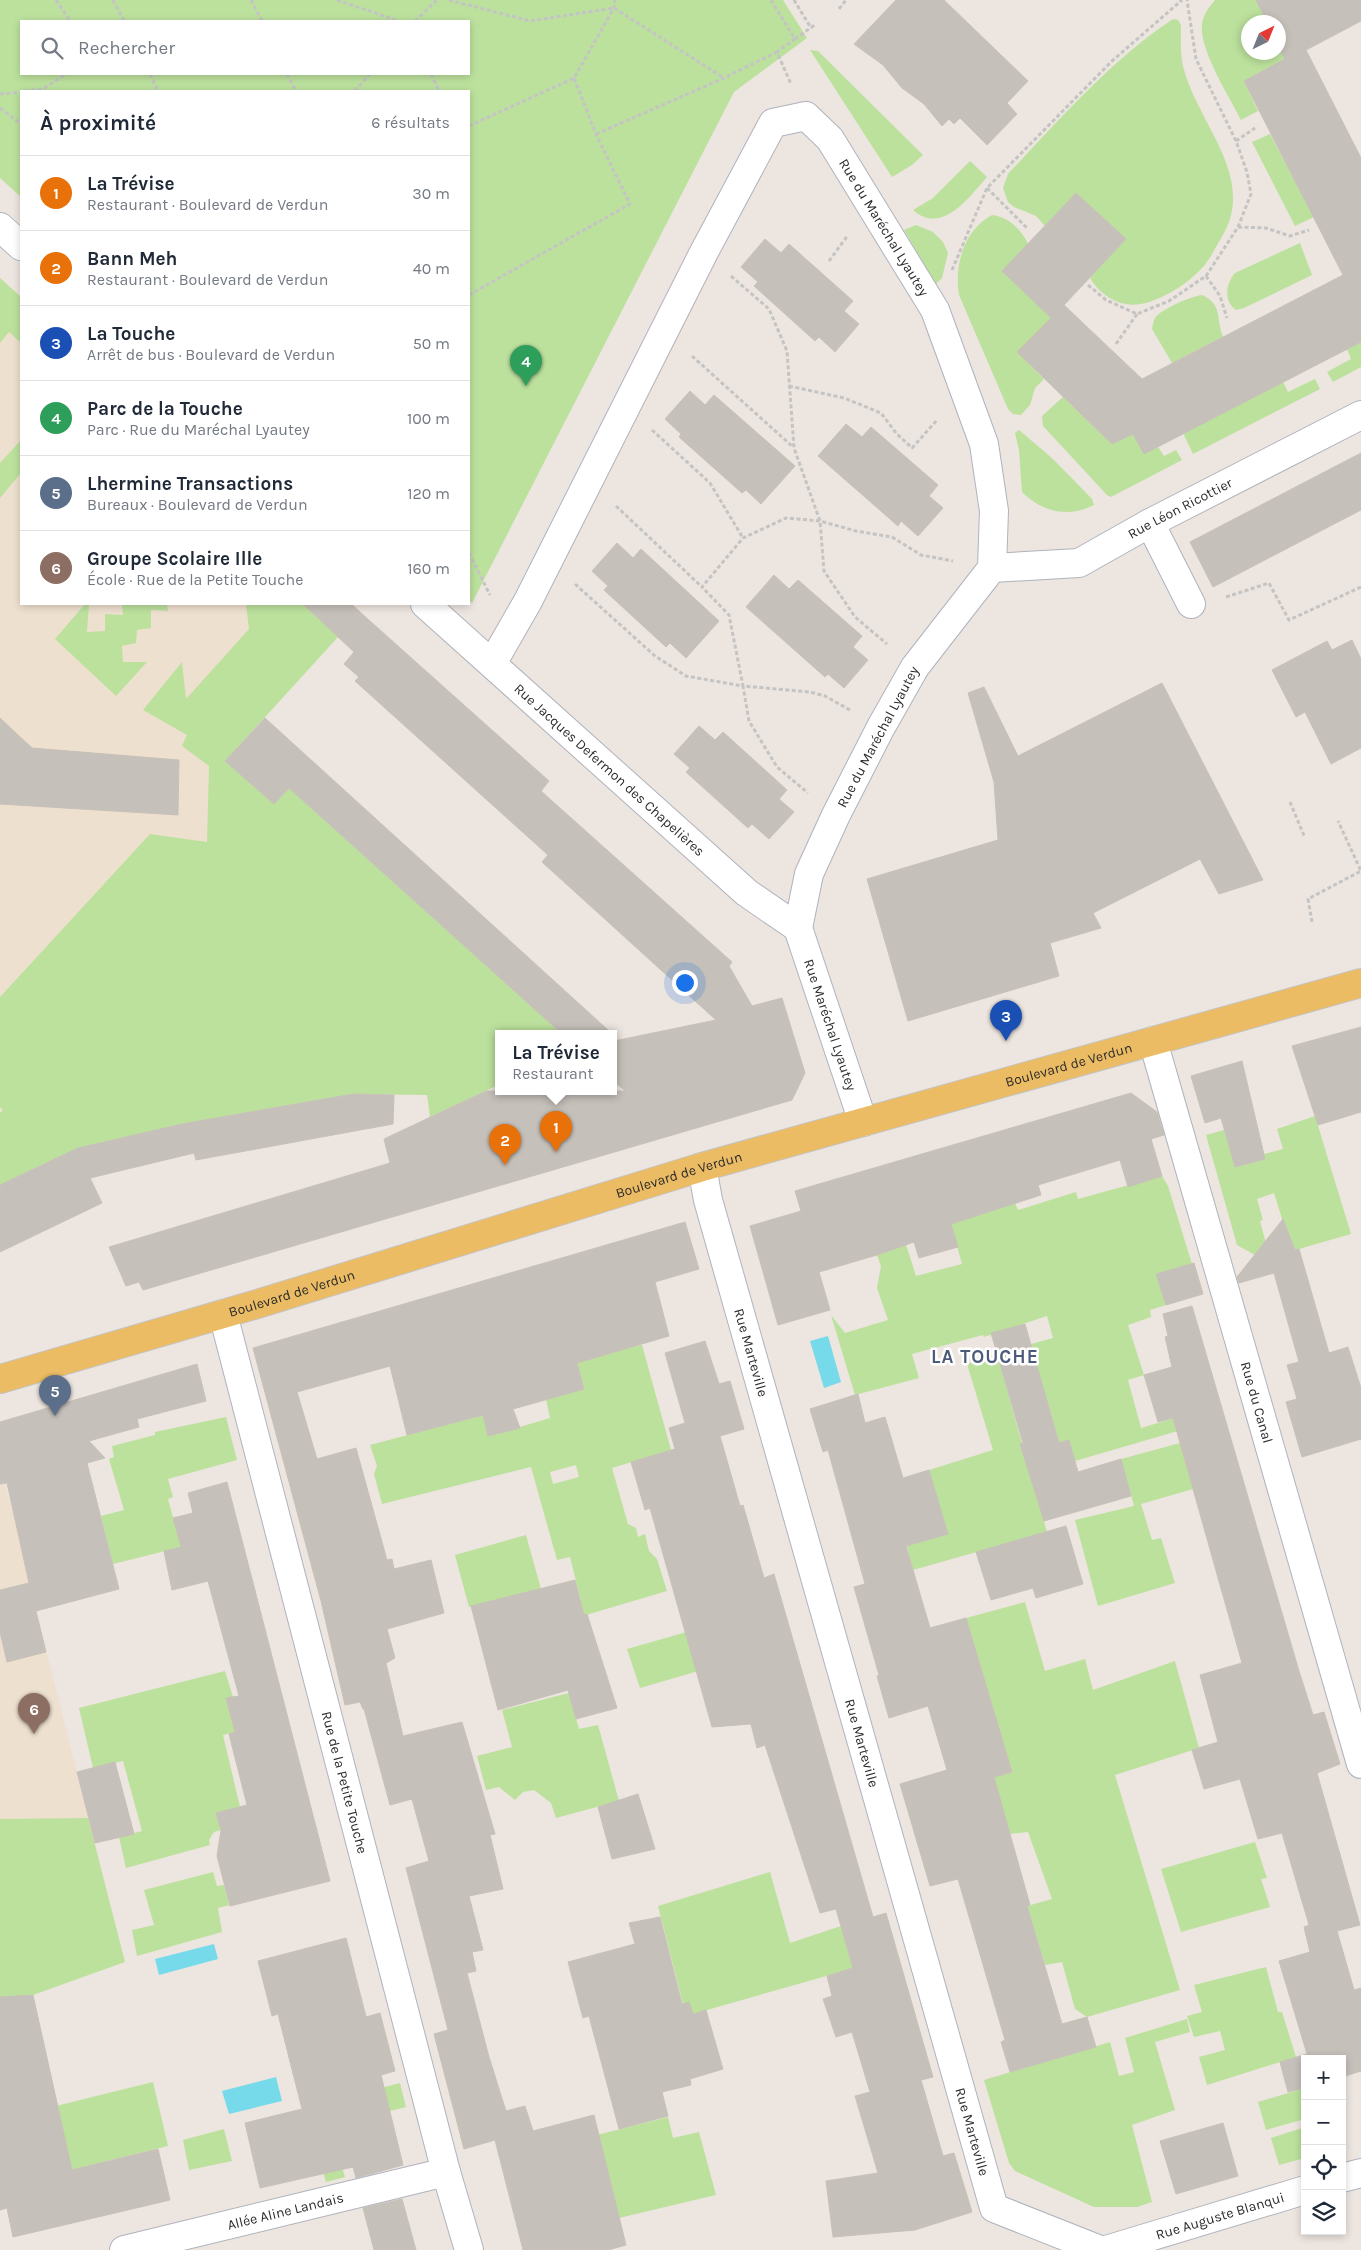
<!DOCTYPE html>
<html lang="fr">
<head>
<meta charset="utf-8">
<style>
  :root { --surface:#fff; --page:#f2f2f3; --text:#1f2937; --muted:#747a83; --line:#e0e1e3; --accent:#447af4 }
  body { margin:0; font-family:Karla,sans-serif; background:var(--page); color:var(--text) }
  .controls { position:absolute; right:15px; bottom:15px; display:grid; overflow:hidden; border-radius:0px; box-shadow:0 2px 8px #0003 }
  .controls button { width:45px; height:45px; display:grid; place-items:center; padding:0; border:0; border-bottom:1px solid var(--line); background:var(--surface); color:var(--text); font:25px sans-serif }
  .compass { position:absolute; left:1241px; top:15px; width:45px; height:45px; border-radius:50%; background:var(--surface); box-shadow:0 2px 8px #0003; rotate:43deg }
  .you { position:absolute; left:684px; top:982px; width:18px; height:18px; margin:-12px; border:4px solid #fff; border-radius:50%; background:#1a73e8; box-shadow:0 0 0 8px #1a73e833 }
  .badge { display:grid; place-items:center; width:32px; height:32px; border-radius:50%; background:var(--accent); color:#fff; font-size:16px; font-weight:700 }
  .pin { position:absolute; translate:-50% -41px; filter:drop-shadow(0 1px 2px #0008) }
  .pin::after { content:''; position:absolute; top:26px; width:18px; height:15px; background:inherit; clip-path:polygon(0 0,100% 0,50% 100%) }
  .popup { position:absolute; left:495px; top:1030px; width:122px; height:65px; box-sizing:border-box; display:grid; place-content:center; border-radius:0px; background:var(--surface); filter:drop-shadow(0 1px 4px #0005); font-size:16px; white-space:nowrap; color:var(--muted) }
  .popup b { font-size:19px; color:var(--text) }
  .popup::after { content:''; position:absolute; left:50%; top:100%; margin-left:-10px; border:10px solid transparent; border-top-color:var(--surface) }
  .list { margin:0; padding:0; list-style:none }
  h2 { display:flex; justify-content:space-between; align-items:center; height:65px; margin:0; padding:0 20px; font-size:21px }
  h2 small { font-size:16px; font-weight:400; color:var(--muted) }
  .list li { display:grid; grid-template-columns:32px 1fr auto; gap:15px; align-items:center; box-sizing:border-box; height:75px; padding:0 20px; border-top:1px solid var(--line) }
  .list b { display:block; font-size:19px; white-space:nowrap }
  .list p { margin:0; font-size:16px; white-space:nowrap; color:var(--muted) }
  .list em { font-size:16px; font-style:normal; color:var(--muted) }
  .icon { flex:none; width:28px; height:28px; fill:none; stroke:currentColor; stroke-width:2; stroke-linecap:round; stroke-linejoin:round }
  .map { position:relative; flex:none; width:1361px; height:2250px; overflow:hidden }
  .search { position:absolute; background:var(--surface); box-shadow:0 2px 8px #0003; left:20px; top:20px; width:450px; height:55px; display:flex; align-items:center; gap:12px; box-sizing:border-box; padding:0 18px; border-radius:0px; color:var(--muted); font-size:19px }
  .panel { position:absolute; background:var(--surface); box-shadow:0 2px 8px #0003; left:20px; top:90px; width:450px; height:515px; border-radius:0px }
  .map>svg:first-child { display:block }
  .education { fill:#eee0cf }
  .green { fill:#bce19d; fill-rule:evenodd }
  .water { fill:#76daeb }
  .building { fill:#c6c0ba; stroke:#c8c1b8 }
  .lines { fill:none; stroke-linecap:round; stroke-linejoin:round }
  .minor-casing { stroke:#afb3bc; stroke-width:30 }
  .major-casing { stroke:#c4c4c4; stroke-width:30 }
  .path { stroke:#c4c4c4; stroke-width:3; stroke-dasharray:4 2.5; stroke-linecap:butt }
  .minor { stroke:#fff; stroke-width:28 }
  .major { stroke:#ecbc64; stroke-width:28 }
  .labels { text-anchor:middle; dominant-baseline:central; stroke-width:5; stroke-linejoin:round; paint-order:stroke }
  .street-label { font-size:14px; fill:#2c2c2c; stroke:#fff }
  .district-label { font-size:19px; font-weight:bold; letter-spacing:1px; fill:#4d5b7b; stroke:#fff }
</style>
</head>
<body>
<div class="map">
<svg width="1361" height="2250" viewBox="0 0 1361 2250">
  <rect width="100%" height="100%" fill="#ede5df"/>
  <!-- education -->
  <path class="education" d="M0,278L21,297V604H353L361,611L225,761L274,804L561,1033H498V1085L430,1117L427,1095L353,1094L181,1124L76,1149L0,1185Z
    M0,1469L15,1520L29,1583L111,1907L0,1997Z"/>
  <!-- green -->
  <path class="green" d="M0,0H783L807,38L734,92L472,603L469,600V91H21V197L0,178ZM21,21H469V74H21Z
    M1215,0H1257L1267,22H1248V52H1278L1279,46L1285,59L1244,81L1258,111L1241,120C1229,96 1199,50 1202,24C1203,15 1209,7 1215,0Z
    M1173,19L1178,20L1181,25C1181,38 1180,53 1183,66C1195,117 1246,166 1230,219C1226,232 1217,244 1211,256C1198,278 1166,299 1141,304C1120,308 1100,295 1090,278L1125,239L1045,226L1036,216L1014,207L1008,202L1003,188L1008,174C1059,120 1111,60 1173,19Z
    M810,50L818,51L923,155L912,165L892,177Z
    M1270,134L1314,217L1295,226L1252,142Z
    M970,161L987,177C969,197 942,236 913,210L933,198Z
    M992,215C1034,220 1041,284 1051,318L1017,352L1044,379L1035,388L1030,405L1021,415L1013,414L1008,409L959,295C954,265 964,230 992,215Z
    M916,225L933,232L943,242L948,253L942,278L936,284L904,230Z
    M1300,243L1312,275L1244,308L1236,310C1223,301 1226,283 1235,273Z
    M0,278L21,297V343L9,332L0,343Z
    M1202,295C1223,304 1216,320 1223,337L1172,363L1152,329C1153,325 1153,321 1155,318C1161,309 1192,296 1202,295Z
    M1361,342V367L1333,382L1327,372L1351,359L1347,349Z
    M1315,379L1320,389L1193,454L1183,433L1283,382L1288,392Z
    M1063,397L1112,444L1133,434L1158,447L1164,456L1176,450L1182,460L1111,497L1107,495L1043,426L1042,416Z
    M1019,430L1053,459L1092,499L1094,505C1068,518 1042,512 1022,492L1019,450L1015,433Z
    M21,440V473L0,498V463Z
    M85,604H89L87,632L105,631V614L123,615L122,604H167L168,611L151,610V628L137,630L136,643L122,646L123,662H147L116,696L55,639Z
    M246,604H303L338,637L225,761L274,804L289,788L561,1033H498V1085L430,1117L427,1095L353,1094L181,1124L76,1149L0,1185V1113L3,1110L0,1107V997L150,834L207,842L209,766L182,746L187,735L143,710L182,662L186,699L249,629Z
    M1315,1116L1351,1234L1292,1251L1274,1193L1257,1199L1263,1220L1260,1221L1267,1247L1255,1255L1237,1245L1206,1135L1224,1130L1236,1167L1265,1159L1264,1154L1283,1149L1277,1129Z
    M1162,1176L1168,1186L1192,1264L1156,1274L1166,1305L1150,1310L1151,1317L1128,1325L1144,1375L1128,1380L1141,1428L1191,1413L1195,1426L1075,1461L1069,1441L1059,1443L1048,1403L1034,1407L1031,1344L1053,1338L1047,1316L984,1337L983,1335L912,1354L919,1378L855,1395L831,1315L845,1333L888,1320L877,1288L881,1266L877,1255L883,1253L893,1204L916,1276L962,1264L938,1179L962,1220L1015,1203L1018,1210L1076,1192L1078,1199Z
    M572,1344L619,1350L642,1345L671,1450L612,1468L628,1524L636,1528L638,1537L645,1534L649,1551L657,1559L667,1591L569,1620L581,1601L570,1557L557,1560L531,1467L382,1504L374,1474L377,1466L370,1445L483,1415L489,1436L550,1418L546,1399L584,1388ZM576,1465L579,1477L553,1484L550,1472Z
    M997,1354L1047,1532L913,1570L907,1546L947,1532L929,1470L993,1450L967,1364Z
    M226,1417L237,1460L168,1479L173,1497L168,1499L181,1547L113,1564L101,1516L124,1510L109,1459L114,1457L112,1446L155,1435V1432Z
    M1180,1443L1193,1489L1141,1504L1152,1540L1161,1538L1175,1583L1098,1606L1075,1520L1134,1506L1121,1459Z
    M526,1535L541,1589L469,1607L455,1555Z
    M1025,1602L1045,1671L1085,1659L1093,1690L1175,1661L1199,1748L1115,1775L1180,1990L1087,2017L1075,2009L1062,1962L1045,1965L1027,1906L1052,1899L1028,1832L1010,1834L980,1780L1012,1772L966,1618Z
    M725,1621L736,1660L640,1688L627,1649Z
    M225,1671L233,1697L226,1699L235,1732L223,1735L240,1807L216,1813L221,1830L214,1832L209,1840L210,1845L126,1868L119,1837L142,1831L123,1761L93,1768L79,1708Z
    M569,1693L579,1729L598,1725L619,1801L556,1818L551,1803L534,1790L523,1792L515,1800L499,1787L486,1790L477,1756L512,1747L502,1710Z
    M88,1818L125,1962L33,1995L0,1998V1819Z
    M1255,1842L1267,1878L1261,1879L1270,1907L1181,1932L1161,1869Z
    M213,1872L217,1886L224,1885L229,1905L218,1908L222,1932L137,1956L132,1930L154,1925L144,1890Z
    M770,1872L790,1943L841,1926L858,1967L693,2014L683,2004L658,1906Z
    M1266,1967L1278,2012H1282L1296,2057L1207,2085L1199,2057L1225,2050L1220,2031L1194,2037L1187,2016L1202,2012L1194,1985Z
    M1187,2019L1190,2032L1155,2042L1175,2110L1132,2125L1152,2202L1137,2207H1094L1015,2171L1009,2163L984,2080L1110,2042L1119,2076L1134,2072L1125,2038Z
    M153,2082L168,2146L107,2161L75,2182L56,2106Z
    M400,2083L406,2107L330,2126L345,2177L326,2182L304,2108Z
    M1305,2088V2119L1266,2130L1258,2102Z
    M668,2117L673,2138L699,2132L716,2195L619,2218L610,2180L583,2187L581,2139Z
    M1305,2127V2158L1279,2165L1271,2138Z
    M224,2129L232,2161L189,2170L183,2140Z"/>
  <!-- water -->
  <path class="water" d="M828,1336L841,1382L824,1388L810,1341Z
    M214,1944L218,1959L159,1975L155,1959Z
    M276,2077L282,2101L229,2114L222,2091Z"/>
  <!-- building -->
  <path class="building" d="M896,0H944L1028,81L1007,103L1017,114L987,145L960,118L954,124L949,119L942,126L924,104L902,88L883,65L854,44Z
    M1256,0H1361V21L1306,50L1361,158V342L1144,454L1133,434L1112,444L1017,352L1051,318L1002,271L1076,193L1126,239L1064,305L1142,379L1343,275L1244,81L1285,59L1278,46V22H1267Z
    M765,239L781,253L789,244L853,301L844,311L859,324L835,352L819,337L815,341L754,286L758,282L741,267Z
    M690,391L705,405L714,395L795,466L761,504L746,490L742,493L679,437L681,434L665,419Z
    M846,424L862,437L871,427L938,485L929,496L943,508L918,536L901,521L898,526L818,456Z
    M1361,453V510L1213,587L1190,542Z
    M617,543L633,558L641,549L719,621L686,658L670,643L666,647L604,590L608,586L592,571Z
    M774,575L789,589L798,580L862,636L853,647L868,660L844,688L828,674L825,677L746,607Z
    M303,604H351L549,781L541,791L732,962L729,966L752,1006L782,998L805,1073L792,1100L143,1290L139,1282L126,1286L109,1247L390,1163L384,1139L486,1091H625L614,1081V1041L716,1020L542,862L548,855L355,681L359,677L344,664L354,652Z
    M1352,640L1361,659V748L1331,764L1305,712L1296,717L1272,670L1327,641L1332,650Z
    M1162,683L1263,880L1219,894L1200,859L1093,913L1101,928L1050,943L1059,976L908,1021L867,879L998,840L994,782L968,693L984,687L1018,756Z
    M0,718L32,748L179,760L178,815L0,804Z
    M265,718L608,1030L609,1033H561L289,788L274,804L225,761Z
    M699,726L715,740L723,732L787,790L779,799L794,812L769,839L752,824L748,828L686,772L690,768L674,754Z
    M1361,1027V1112L1318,1125L1292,1046Z
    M1242,1061L1265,1159L1235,1167L1221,1118L1205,1123L1191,1076Z
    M1131,1093L1157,1112L1164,1135L1151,1139L1162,1176L1128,1187L1120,1160L1038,1185L1041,1195L951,1224L958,1247L919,1258L914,1242L877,1255L819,1272L830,1310L778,1325L750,1226L801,1211L795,1191Z
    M353,1094L394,1095L393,1124L196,1160L194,1153L90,1178L102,1203L0,1252V1185L78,1148L182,1124Z
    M1283,1219L1295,1250L1299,1249L1329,1353L1348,1347L1361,1388V1439L1302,1457L1286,1402L1297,1399L1287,1365L1299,1362L1274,1273L1239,1283L1237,1277Z
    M685,1222L699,1269L655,1282L669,1336L577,1363L584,1389L513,1409L520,1428L488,1436L483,1415L407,1435L390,1366L297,1392L317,1459L356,1448L387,1560L392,1559L394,1569L431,1560L444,1613L387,1629L395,1658L386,1663L403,1736L462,1722L495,1834L490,1835L503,1889L469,1896L483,1950L472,1952L476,1971L467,1973L489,2057L506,2111L525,2106L533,2131L594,2115L626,2245L608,2250H523L495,2140L464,2149L434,2034L448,2030L406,1868L429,1861L412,1799L390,1805L364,1709H363L360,1702L345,1705L321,1601L253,1348Z
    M1194,1263L1203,1294L1166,1305L1156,1274Z
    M1192,1306L1299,1671L1313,1715L1324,1712L1340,1764L1317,1773L1360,1925L1337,1931L1354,1990L1361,1988V2071L1342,2077V2059H1305V2088L1288,2092L1280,2062L1307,2054L1279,1961L1310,1952L1304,1927L1309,1925L1282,1833L1258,1839L1240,1779L1204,1789L1192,1750L1218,1742L1200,1675L1242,1663L1173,1418L1158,1422L1144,1375L1172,1367L1165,1337L1168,1336L1163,1314Z
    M1025,1324L1059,1443L1069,1440L1078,1472L1121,1459L1131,1496L1044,1521L1020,1444L1023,1443L991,1333Z
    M705,1341L719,1384L730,1381L744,1429L720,1436L740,1506L743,1505L764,1578L774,1574L873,1917L886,1913L933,2077L921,2080L943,2156L954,2153L972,2212L915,2230L833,2237L826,2181L878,2173L855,2096L870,2092L852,2032L836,2037L823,1999L832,1996L827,1976L853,1968L836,1909L820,1913L765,1745L757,1748L751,1724L712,1727L650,1508L645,1510L631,1462L675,1449L669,1428L685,1423L665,1353Z
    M197,1364L206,1401L137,1419L139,1427L89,1441L105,1458L87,1463L119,1589L36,1611L46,1652L7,1662L0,1632V1590L29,1583L7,1483L0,1484V1422Z
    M858,1394L865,1423L885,1417L903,1478L929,1470L948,1534L906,1546L930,1628L966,1618L1012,1772L994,1777L1030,1905L1027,1906L1062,2024L1087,2017L1096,2047L1010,2072L1001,2042L1005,2040L958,1879L930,1886L900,1784L947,1770L928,1706L889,1718L877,1676L879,1675L854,1587L865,1584L828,1450L823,1452L810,1409Z
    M227,1482L330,1881L230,1906L217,1856L221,1830L216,1813L247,1805L229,1734L235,1732L226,1698L239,1696L208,1581L172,1590L164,1551L181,1547L173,1518L193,1513L188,1493Z
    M1066,1526L1083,1584L1036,1598L1033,1588L991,1600L976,1552Z
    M575,1580L584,1615L587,1614L617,1708L576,1719L568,1690L498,1710L471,1606Z
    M115,1762L134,1834L95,1843L77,1772Z
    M638,1794L655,1849L612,1859L598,1807Z
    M660,1917L682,2004L689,2002L693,2014L706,2010L723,2069L690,2079L691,2085L662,2092L668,2116L619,2129L589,2016L583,2018L568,1962L635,1944L629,1923Z
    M346,1938L366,2017L380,2013L395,2071L381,2075L403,2165L356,2178L353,2167L260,2188L245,2123L302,2109L278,2014L272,2016L258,1961Z
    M33,1995L72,2170L158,2149L170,2200L13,2237L7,2208L0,2210V1997Z
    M1223,2123L1238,2176L1176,2194L1160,2141Z
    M402,2199L416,2250H374L363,2208Z"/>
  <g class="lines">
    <!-- minor casing -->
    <g class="minor-casing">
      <g id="minor">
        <path d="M0,227L21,246"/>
        <path d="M1150,523L1191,604"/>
        <path id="s1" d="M992,568L1079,563L1150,523L1361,415"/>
        <path id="s2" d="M425,604L747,893L798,928"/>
        <path id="s3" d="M493,662L528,601L704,252L773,123L806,116L830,139L935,310L984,444L994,511L992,568L915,667L881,727L836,815L809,874L798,928"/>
        <path id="s4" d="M798,928L863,1122"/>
        <path id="s5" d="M1153,1041L1361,1764"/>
        <path id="s6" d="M702,1167L708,1200L994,2208L1100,2250"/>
        <path id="s7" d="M223,1314L446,2172L469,2250"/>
        <path d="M1342,2178L1361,2173"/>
        <path id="s8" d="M124,2250L446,2172"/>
        <path id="s9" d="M1106,2250L1305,2190"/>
      </g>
    </g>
    <!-- major casing -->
    <g class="major-casing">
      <g id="major">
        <path id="s10" d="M0,1379L254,1305L702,1167L1361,983"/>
      </g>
    </g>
    <!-- path -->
    <path class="path" d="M56,0L70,21
      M113,0L124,21
      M251,0L262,21
      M337,0L399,21
      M449,0L530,21L614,8L724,78
      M771,0L795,39L777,52L791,84
      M794,0L811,28
      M839,9L846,0
      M415,21L437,0
      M795,39L816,24
      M150,74L158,91
      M287,74L296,91
      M431,74L439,91
      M25,91L43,89L66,74
      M355,91L370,74
      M0,94L21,92
      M0,108L21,124
      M469,126L574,78L614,8L615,0
      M596,134L724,78L777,52
      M1236,141L1255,128
      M987,188L1027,228
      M1238,227L1266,228L1290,236L1309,230
      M829,261L848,235
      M952,270L987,188L1112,61L1182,0
      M731,276L769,309L787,351L794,448L820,521L824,571L855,617L887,644
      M1206,276L1220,296L1227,318
      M1088,285L1106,300L1137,314L1169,301L1206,276L1238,227L1251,194L1247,172L1236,141L1196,59L1187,0
      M469,295L630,204L596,134L574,78
      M1116,344L1137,314
      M692,356L793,447
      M789,386L844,398L881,413L896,433L912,448L938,419
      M652,430L710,483L743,538
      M616,506L702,587
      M469,553L490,595
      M575,584L655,656L686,676L743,686L749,721L777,767L808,793
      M1226,597L1269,583L1289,620L1361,587
      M850,710L825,696L810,692L743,686L729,615L702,587L743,538L786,518L820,521L856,531L892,537L921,555L953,561
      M1290,802L1305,838
      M1312,922L1308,899L1361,871L1338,821"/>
    <!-- minor -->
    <use href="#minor" class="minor"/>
    <!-- major -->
    <use href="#major" class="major"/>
  </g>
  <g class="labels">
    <!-- street labels -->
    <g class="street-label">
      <text stroke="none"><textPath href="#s3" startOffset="778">Rue du Maréchal Lyautey</textPath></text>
      <text stroke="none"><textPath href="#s1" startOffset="202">Rue Léon Ricottier</textPath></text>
      <text transform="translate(878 737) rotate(-62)">Rue du Maréchal Lyautey</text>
      <text stroke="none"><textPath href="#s2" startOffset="248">Rue Jacques Defermon des Chapelières</textPath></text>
      <text stroke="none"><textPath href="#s4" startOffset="102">Rue Maréchal Lyautey</textPath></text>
      <text stroke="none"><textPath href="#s10" startOffset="1114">Boulevard de Verdun</textPath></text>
      <text stroke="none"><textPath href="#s10" startOffset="709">Boulevard de Verdun</textPath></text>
      <text stroke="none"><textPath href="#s10" startOffset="304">Boulevard de Verdun</textPath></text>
      <text stroke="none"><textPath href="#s6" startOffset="192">Rue Marteville</textPath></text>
      <text stroke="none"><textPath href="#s5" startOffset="376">Rue du Canal</textPath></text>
      <text stroke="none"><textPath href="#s6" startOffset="598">Rue Marteville</textPath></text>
      <text stroke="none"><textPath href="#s7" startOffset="484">Rue de la Petite Touche</textPath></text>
      <text stroke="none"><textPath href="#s6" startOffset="1002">Rue Marteville</textPath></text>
      <text stroke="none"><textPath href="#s8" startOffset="166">Allée Aline Landais</textPath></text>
      <text stroke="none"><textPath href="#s9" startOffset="119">Rue Auguste Blanqui</textPath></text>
    </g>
    <!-- district labels -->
    <g class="district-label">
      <text x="985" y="1357">LA TOUCHE</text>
    </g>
  </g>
</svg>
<div class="controls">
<button>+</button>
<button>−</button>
<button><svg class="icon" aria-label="locate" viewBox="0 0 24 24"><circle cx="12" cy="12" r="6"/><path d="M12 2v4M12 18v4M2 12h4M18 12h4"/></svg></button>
<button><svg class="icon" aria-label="layers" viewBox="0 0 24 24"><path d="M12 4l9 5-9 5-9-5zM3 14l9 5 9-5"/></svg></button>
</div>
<svg class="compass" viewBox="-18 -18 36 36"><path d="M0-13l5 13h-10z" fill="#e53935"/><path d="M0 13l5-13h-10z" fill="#747a83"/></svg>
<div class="you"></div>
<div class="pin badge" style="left:556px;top:1152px;background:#e8710a">1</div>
<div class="popup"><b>La Trévise</b>Restaurant</div>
<div class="pin badge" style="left:505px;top:1165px;background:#e8710a">2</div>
<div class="pin badge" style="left:1006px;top:1041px;background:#1a4fb4">3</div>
<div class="pin badge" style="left:526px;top:386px;background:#2e9e5b">4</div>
<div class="pin badge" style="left:55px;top:1416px;background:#5c6f8a">5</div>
<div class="pin badge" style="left:34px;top:1734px;background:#8d6e63">6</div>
<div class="search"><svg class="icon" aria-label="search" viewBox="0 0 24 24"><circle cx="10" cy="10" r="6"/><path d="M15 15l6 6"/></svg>Rechercher</div>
<section class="panel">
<h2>À proximité<small>6 résultats</small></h2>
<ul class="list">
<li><span class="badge" style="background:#e8710a">1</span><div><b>La Trévise</b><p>Restaurant · Boulevard de Verdun</p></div><em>30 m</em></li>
<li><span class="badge" style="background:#e8710a">2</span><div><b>Bann Meh</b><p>Restaurant · Boulevard de Verdun</p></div><em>40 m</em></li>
<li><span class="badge" style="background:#1a4fb4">3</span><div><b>La Touche</b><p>Arrêt de bus · Boulevard de Verdun</p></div><em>50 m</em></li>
<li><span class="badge" style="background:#2e9e5b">4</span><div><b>Parc de la Touche</b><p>Parc · Rue du Maréchal Lyautey</p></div><em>100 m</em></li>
<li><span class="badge" style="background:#5c6f8a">5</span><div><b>Lhermine Transactions</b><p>Bureaux · Boulevard de Verdun</p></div><em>120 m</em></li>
<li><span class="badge" style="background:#8d6e63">6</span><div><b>Groupe Scolaire Ille</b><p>École · Rue de la Petite Touche</p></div><em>160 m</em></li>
</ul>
</section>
</div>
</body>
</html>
